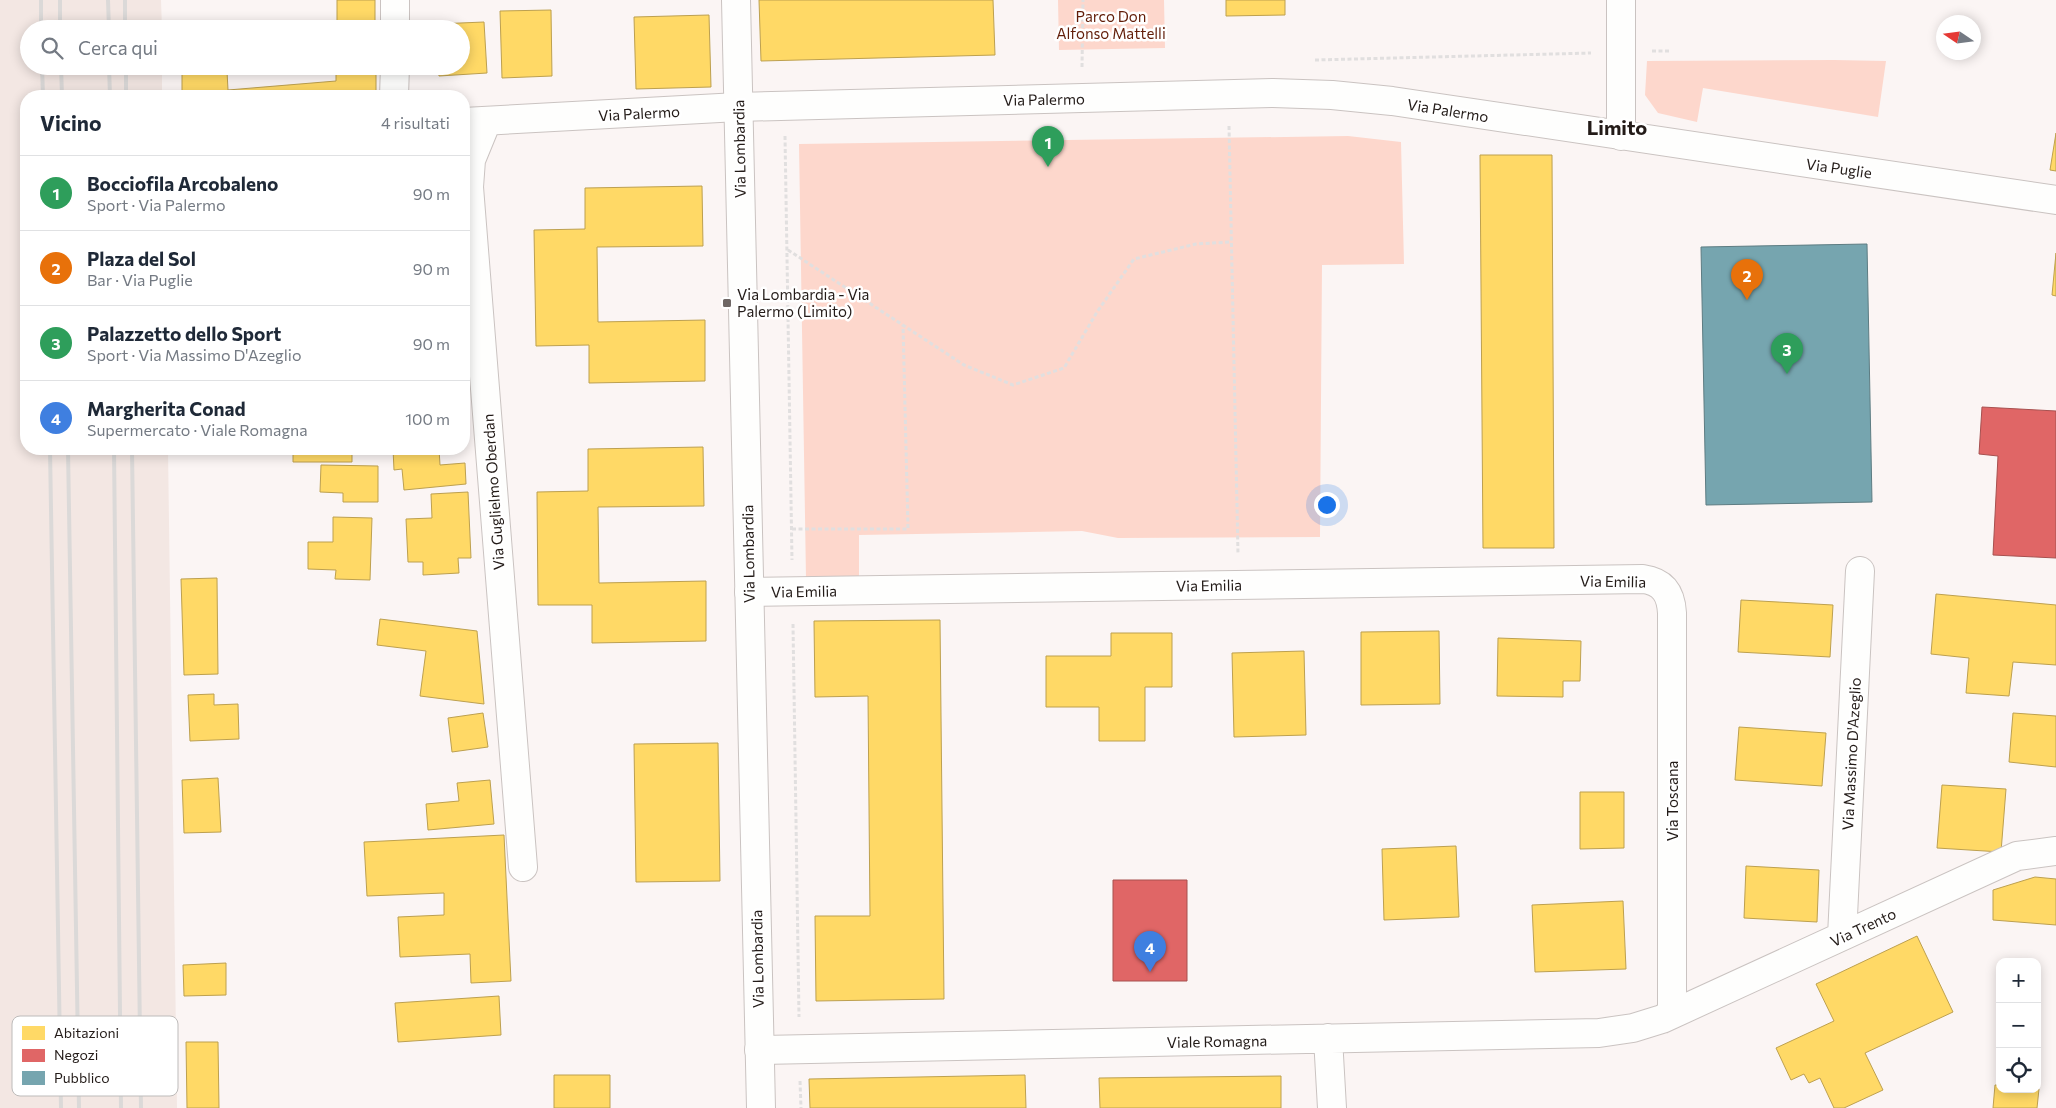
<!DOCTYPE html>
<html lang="it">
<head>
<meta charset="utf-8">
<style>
  :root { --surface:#fff; --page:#f6f6f7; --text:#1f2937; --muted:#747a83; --line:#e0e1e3; --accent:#1a73e8 }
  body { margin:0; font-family:Commissioner,sans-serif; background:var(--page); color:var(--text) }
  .controls { position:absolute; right:15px; bottom:15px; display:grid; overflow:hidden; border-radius:10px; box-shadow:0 2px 12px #0003 }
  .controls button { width:45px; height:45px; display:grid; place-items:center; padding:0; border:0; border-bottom:1px solid var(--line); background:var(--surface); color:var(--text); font:25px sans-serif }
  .compass { position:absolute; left:1936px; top:15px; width:45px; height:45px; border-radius:50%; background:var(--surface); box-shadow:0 2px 12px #0003; rotate:283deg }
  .you { position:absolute; left:1326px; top:504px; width:18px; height:18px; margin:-12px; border:4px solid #fff; border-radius:50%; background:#1a73e8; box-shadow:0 0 0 8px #1a73e833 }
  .badge { display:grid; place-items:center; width:32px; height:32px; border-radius:50%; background:var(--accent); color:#fff; font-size:16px; font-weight:700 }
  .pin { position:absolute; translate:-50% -41px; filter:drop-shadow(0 1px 2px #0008) }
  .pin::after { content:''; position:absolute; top:26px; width:18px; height:15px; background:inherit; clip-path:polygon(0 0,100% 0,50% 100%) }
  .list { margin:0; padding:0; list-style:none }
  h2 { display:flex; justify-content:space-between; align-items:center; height:65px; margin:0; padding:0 20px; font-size:21px }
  h2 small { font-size:16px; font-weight:400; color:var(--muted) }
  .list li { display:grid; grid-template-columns:32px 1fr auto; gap:15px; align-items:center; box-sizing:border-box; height:75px; padding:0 20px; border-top:1px solid var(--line) }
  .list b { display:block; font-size:19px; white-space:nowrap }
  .list p { margin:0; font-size:16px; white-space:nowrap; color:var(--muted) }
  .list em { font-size:16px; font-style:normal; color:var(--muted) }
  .icon { flex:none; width:28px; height:28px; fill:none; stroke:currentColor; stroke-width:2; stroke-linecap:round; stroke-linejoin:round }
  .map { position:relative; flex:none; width:2056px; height:1108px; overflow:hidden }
  .search { position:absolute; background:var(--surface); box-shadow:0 2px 12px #0003; left:20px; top:20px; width:450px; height:55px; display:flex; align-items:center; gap:12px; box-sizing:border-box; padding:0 18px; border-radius:28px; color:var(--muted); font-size:19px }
  .panel { position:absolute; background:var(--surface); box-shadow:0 2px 12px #0003; left:20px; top:90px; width:450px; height:365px; border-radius:20px }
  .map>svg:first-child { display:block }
  .built { fill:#f3e7e3 }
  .green { fill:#fdd7cc }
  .homes { fill:#ffd966; stroke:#bda04f }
  .shops { fill:#e06666; stroke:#a7504f }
  .public { fill:#76a5af; stroke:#5d7c82 }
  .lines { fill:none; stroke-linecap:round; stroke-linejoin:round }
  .minor-casing { stroke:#cac3c1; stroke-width:30 }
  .tertiary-casing { stroke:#cac3c1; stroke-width:30 }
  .path { stroke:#e1dfdf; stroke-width:3; stroke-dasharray:4 2.5; stroke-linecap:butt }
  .minor { stroke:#fefefd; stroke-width:28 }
  .tertiary { stroke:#fefefd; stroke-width:28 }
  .rail { stroke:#dbd9d8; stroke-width:4 }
  .poi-dot { fill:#6f6765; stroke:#fff; stroke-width:2 }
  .labels { text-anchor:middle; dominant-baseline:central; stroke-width:5; stroke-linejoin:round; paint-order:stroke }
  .park-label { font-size:15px; fill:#621d08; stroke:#fff }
  .street-label { font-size:15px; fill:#231b18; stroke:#fff }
  .poi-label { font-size:15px; fill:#231b18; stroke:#fff; text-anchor:start }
  .district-label { font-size:20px; font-weight:bold; fill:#231b18; stroke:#fff }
  .key { fill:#fff; stroke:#bdbbba; stroke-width:1 }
  .key-label { font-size:14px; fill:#231b18 }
</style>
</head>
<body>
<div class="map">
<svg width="2056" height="1108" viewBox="0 0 2056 1108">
  <rect width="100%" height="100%" fill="#fbf5f4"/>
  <!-- built -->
  <path class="built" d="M0,0H161L162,29H29V66H162V96H26V449H168L177,1108H0Z"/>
  <!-- green -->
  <path class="green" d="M1058,0H1164L1165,48L1059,50Z
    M1834,60L1886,61L1878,117L1703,88L1697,122L1658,113L1645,95L1647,61Z
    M1348,136L1401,142L1404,264L1322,265L1320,537L1118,538L1082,531L859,535V577L806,578L799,144Z"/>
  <!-- homes -->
  <path class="homes" d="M337,0H375V29H337Z
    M759,0H993L995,55L761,61Z
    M1226,0H1285V15L1226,16Z
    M551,10L552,76L502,78L500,11Z
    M709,15L711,87L636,89L634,17Z
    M484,22L487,73L439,76L438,66H461V29H437V24Z
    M336,66H376V96H182V73L227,71L228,90L336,81Z
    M2056,133V171L2050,170Z
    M1480,155H1552L1554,548H1483Z
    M702,186L703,246L597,247L598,322L705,320V381L589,383V345L536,346L534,230L585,229V188Z
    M2056,253V296L2052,295Z
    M703,447L704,506L598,507L599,583L706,581V641L592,643V605H538L537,492L588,491V449Z
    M293,449H352V462H293Z
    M393,449H439L440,465L465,463L466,484L404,490L402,469L394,470Z
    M321,465L378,466V502H343V493L320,492Z
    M468,492L471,558H458L459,573L423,575V562H408L406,519L432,518L431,494Z
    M333,517L372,518L370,580L335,579L336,570L308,569V542H333Z
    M217,578L218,674L184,675L181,579Z
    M1936,594L2056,605V665L2013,662L2009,696L1966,693L1969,658L1931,654Z
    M1741,600L1833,605L1830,657L1738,652Z
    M380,619L477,631L484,704L420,696L426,651L377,645Z
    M940,620L944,999L816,1001L815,916H870L868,696L815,697L814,621Z
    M1439,631L1440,704L1361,705V632Z
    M1111,633H1172V687H1145V741H1099V707H1046V656H1111Z
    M1498,638L1581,641L1580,681H1563V697L1497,696Z
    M1304,651L1306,735L1234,737L1232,653Z
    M214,694V705L238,704L239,739L190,741L188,695Z
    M483,713L488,747L452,752L448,718Z
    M2013,713L2056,716V767L2009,762Z
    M1739,727L1826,733L1822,786L1735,780Z
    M718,743L720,881L636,882L634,744Z
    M218,778L221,832L184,833L182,780Z
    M490,780L494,824L428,830L426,804L459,801L457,783Z
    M1942,785L2006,789L2001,852L1937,848Z
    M1580,792H1624V848L1580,849Z
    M504,835L511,981L471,983L470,954L400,957L398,917L444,915V893L367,896L364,842Z
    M1456,846L1459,917L1384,920L1382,849Z
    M1746,866L1819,870L1817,922L1744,918Z
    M2035,877L2056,879V925L1993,920V890Z
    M1623,901L1626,969L1535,972L1532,905Z
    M1917,936L1953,1012L1865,1053L1883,1090L1844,1108H1834L1820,1078L1809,1083L1804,1074L1791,1080L1776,1048L1834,1021L1816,984Z
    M226,963V995L184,996L183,965Z
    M499,996L501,1035L398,1042L395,1003Z
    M186,1042H218L219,1108H187Z
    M554,1075H610V1108H554Z
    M1025,1075L1026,1108H810L809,1079Z
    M1281,1076V1108H1100L1099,1078Z
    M1995,1085H2000V1089H2039L2037,1108H1993Z"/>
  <!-- shops -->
  <path class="shops" d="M1982,407L2056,411V558L1993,555L1998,456L1979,454Z
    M1113,880H1187V981H1113Z"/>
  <!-- public -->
  <path class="public" d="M1867,244L1872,502L1706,505L1701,247Z"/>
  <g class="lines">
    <!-- minor casing -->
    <g class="minor-casing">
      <path id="minor" d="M1621,0V136
        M395,29V0
        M394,96L395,66
        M487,121L471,160L469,187L523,867
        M464,122L738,107L1273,93L1332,95L1392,101L2056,200
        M749,592L1643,579C1664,582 1671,594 1672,613V1014
        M1842,936L1860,571
        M1328,1038L1332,1108
        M759,1050L1599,1033L1633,1028L1662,1019L2017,856L2056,851"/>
    </g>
    <!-- tertiary casing -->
    <g class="tertiary-casing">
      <path id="tertiary" d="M736,0L761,1108"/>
    </g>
    <!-- path -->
    <path class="path" d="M1652,51H1671
      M1315,60L1591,53
      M1082,67L1083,0
      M1229,126L1238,554
      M785,136L792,560
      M788,250L964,365L1013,385L1064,368L1097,312L1134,259L1196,244L1231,242
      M792,529H908L903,325
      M793,624L799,1017
      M800,1081L801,1108"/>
    <!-- minor -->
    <use href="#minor" class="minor"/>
    <!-- tertiary -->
    <use href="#tertiary" class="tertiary"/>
    <!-- rail -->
    <path class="rail" d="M41,0V29
      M60,0V29
      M108,0L109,29
      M125,0V29
      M42,66L43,96
      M61,66L62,96
      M109,66L110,96
      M126,66V96
      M50,449L61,1108
      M68,449L79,1108
      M114,449L121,1108
      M132,449L141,1108"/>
  </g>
  <!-- markers -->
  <rect class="poi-dot" x="722" y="298" width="10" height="10" rx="2.5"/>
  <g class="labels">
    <!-- park labels -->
    <g class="park-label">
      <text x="1111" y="16">Parco Don<tspan x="1111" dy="17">Alfonso Mattelli</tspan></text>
    </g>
    <!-- street labels -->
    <g class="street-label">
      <text transform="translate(1044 99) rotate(-1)">Via Palermo</text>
      <text transform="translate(1448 110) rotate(9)">Via Palermo</text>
      <text transform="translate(639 113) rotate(-3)">Via Palermo</text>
      <text transform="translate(739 149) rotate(-91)">Via Lombardia</text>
      <text transform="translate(1839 168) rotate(8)">Via Puglie</text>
      <text transform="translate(493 492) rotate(-94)">Via Guglielmo Oberdan</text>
      <text transform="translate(748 554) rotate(-91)">Via Lombardia</text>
      <text transform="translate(1613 581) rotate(1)">Via Emilia</text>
      <text transform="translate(1209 585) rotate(-1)">Via Emilia</text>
      <text transform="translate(804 591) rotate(-1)">Via Emilia</text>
      <text transform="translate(1851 754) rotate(-87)">Via Massimo D'Azeglio</text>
      <text transform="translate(1672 801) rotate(-90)">Via Toscana</text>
      <text transform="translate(1863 927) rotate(-25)">Via Trento</text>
      <text transform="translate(757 959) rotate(-91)">Via Lombardia</text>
      <text transform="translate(1217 1041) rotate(-1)">Viale Romagna</text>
    </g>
    <!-- poi labels -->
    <g class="poi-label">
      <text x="737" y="294">Via Lombardia - Via<tspan x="737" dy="17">Palermo (Limito)</tspan></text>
    </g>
    <!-- district labels -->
    <g class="district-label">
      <text x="1617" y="127">Limito</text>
    </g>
  </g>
  <!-- legend -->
  <rect x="12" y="1016" width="166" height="80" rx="8" class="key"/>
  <rect x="22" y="1026" width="23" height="14" fill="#ffd966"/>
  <rect x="22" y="1049" width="23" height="13" fill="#e06666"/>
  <rect x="22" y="1071" width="23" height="14" fill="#76a5af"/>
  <g class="key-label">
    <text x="54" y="1038">Abitazioni</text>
    <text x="54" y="1060">Negozi</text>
    <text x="54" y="1083">Pubblico</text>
  </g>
</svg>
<div class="controls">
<button>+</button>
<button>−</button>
<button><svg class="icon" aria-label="locate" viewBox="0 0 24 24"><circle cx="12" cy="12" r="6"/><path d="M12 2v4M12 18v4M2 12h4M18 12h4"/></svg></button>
</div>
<svg class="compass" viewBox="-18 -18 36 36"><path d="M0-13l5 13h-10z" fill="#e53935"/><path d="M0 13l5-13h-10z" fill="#747a83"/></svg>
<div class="you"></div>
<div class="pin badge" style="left:1048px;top:167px;background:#2e9e5b">1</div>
<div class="pin badge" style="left:1747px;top:300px;background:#e8710a">2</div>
<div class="pin badge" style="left:1787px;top:374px;background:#2e9e5b">3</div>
<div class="pin badge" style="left:1150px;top:972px;background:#3f7fe0">4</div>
<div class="search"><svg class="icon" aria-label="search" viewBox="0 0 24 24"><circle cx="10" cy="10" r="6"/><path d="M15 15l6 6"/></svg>Cerca qui</div>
<section class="panel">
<h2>Vicino<small>4 risultati</small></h2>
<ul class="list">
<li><span class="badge" style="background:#2e9e5b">1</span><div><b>Bocciofila Arcobaleno</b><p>Sport · Via Palermo</p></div><em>90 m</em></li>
<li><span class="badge" style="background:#e8710a">2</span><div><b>Plaza del Sol</b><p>Bar · Via Puglie</p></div><em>90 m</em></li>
<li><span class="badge" style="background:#2e9e5b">3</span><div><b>Palazzetto dello Sport</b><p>Sport · Via Massimo D'Azeglio</p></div><em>90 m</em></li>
<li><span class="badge" style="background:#3f7fe0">4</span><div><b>Margherita Conad</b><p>Supermercato · Viale Romagna</p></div><em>100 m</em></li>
</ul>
</section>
</div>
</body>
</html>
